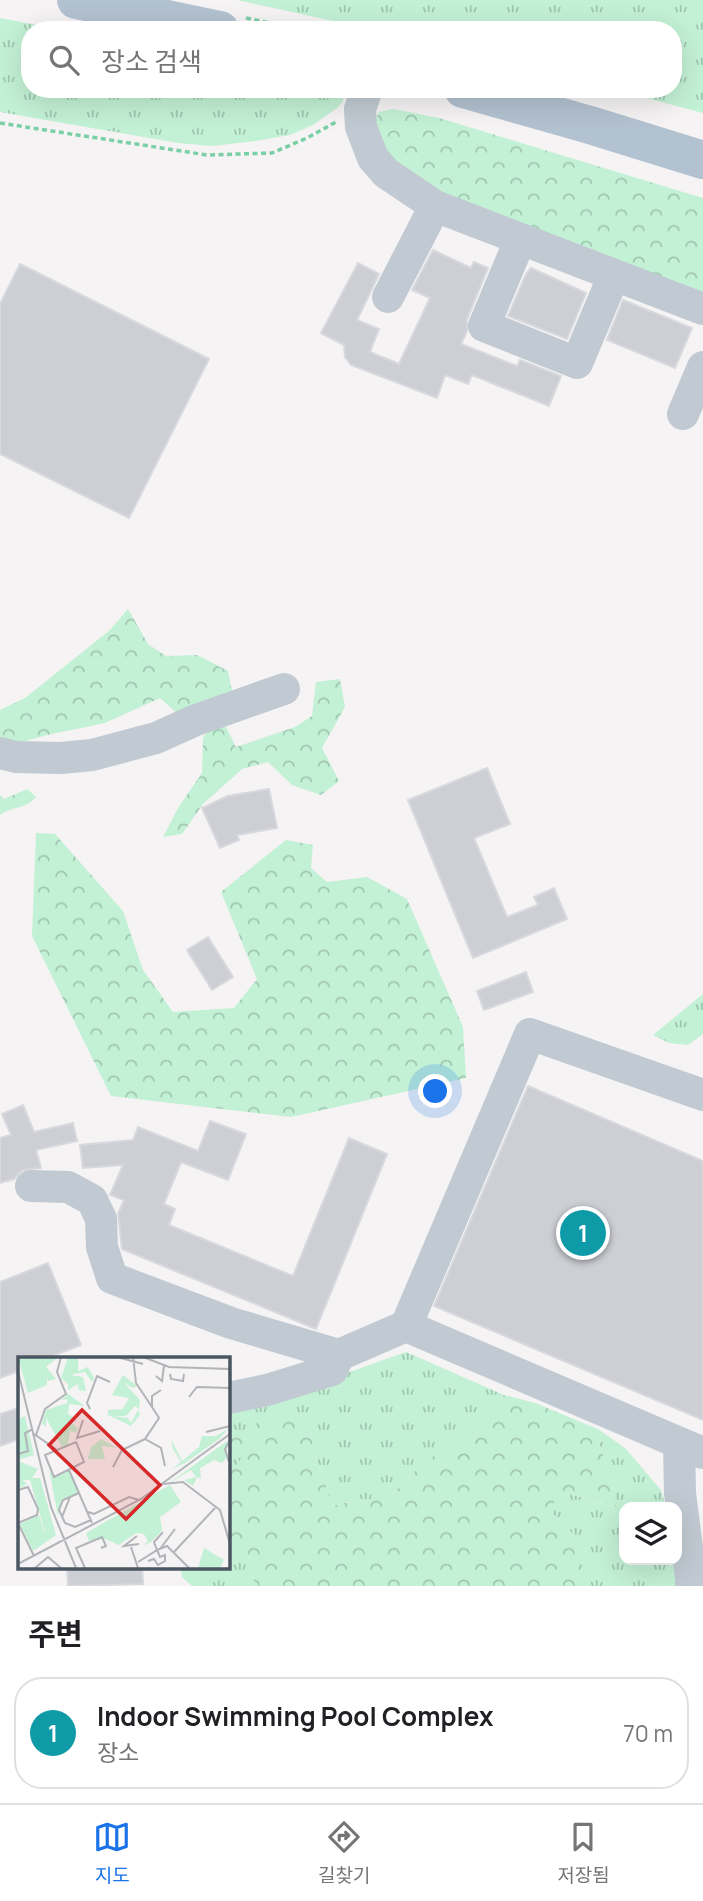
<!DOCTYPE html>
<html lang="ko">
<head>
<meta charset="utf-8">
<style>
  :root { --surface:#fff; --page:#f2f2f2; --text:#202124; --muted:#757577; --line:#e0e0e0; --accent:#1a73e8 }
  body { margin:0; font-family:Manrope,"Noto Sans KR",sans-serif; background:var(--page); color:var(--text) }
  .controls { position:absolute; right:21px; bottom:21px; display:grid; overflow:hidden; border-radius:14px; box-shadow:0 7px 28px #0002 }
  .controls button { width:63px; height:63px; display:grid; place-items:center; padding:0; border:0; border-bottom:2px solid var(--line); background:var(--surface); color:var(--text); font:35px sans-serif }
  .you { position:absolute; left:436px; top:1092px; width:24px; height:24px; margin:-18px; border:5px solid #fff; border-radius:50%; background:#1a73e8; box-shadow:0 0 0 10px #1a73e833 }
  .badge { display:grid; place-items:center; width:46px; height:46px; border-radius:50%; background:var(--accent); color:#fff; font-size:23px; font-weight:700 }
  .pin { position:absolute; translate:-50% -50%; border:4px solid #fff; box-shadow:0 2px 7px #0006 }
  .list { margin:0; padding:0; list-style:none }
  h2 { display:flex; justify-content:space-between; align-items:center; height:91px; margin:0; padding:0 28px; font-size:30px }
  h2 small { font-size:23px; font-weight:400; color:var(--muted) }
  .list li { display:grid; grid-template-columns:46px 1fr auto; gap:21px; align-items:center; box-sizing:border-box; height:112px; margin:0 14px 14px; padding:0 14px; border:2px solid var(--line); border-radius:28px }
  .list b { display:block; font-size:26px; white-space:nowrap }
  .list p { margin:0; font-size:23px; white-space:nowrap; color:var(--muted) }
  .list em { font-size:23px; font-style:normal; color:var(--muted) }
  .icon { flex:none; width:38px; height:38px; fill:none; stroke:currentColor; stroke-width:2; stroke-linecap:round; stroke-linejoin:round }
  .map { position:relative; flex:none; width:703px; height:1586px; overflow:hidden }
  .search { position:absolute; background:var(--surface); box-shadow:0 7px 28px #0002; left:21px; right:21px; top:21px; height:77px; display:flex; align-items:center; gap:18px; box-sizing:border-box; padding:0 24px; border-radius:28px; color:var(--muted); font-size:26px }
  .sheet { height:217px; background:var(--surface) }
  nav { display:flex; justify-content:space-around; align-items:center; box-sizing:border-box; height:98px; border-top:2px solid var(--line); background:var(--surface); font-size:19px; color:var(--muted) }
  nav a { display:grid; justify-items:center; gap:4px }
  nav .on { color:var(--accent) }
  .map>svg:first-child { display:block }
  .grass { fill:url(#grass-tufts) }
  .forest { fill:url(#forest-crowns) }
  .building { fill:#cdcfd5; stroke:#d7d9de; stroke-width:2 }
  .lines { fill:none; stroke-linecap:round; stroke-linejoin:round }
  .path { stroke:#7ad0a6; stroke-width:3.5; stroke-dasharray:5 3.5; stroke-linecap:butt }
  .minor { stroke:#c1cad2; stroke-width:32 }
  .major { stroke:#b3c2d1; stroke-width:38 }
  .inset-road { fill:none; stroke:#b1b4b9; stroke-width:2 }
  .view { fill:#d62828; fill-opacity:0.15; stroke:#d62828; stroke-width:3.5 }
  .inset-edge { fill:none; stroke:#4a5661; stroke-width:3.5 }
</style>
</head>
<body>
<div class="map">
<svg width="703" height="1586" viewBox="0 0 703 1586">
  <defs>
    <pattern id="grass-tufts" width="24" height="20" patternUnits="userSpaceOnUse" patternTransform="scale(1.75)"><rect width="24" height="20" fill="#c3f1d5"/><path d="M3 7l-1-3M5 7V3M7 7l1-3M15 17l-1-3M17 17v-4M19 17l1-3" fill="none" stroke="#a0c6b0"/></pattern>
    <pattern id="forest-crowns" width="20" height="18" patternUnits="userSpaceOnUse" patternTransform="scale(1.75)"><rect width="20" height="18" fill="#c3f1d5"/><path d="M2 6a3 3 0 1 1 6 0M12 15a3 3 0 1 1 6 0" fill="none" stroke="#a0c6b0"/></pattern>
  </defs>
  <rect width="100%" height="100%" fill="#f5f3f3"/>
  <!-- grass -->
  <path class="grass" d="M237,0H703V113L612,89H673V30H374Z
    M0,18L63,30H30V89H336L343,95V101L337,108L313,125L290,135L256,141L212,146L178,143L0,112Z
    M703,994V1034L688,1045L669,1043L653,1035Z
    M406,1352L504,1395L473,1438L440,1451L418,1468L388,1499H362L331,1506L322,1473L317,1462L307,1417L229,1441L244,1456L228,1476V1415Z
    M598,1429L625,1448L661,1490L666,1507H624V1560H675L678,1586H577V1538L554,1515V1495L571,1494L615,1508L613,1483L600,1446Z
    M228,1555L254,1558V1586H192L182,1577L181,1567H228Z"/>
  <!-- forest -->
  <path class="forest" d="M393,109L439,118L703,198V299L440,203L394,172L374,122L379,112Z
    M128,609L148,644L166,656L197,655L228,671L232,691L180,716L160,698L105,723L47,735L0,748V710L25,698L110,630Z
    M340,679L345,707L322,748L339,781L321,795L292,785L268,762L242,769L203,804L182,834L163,837L178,808L202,773L203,738L215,719L226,727L236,747L295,727L312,716L316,682Z
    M27,789L36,797C23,811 14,805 0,815V795L4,799Z
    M36,833L55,834L123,911L143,970L173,1012L234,1008L257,979L221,892L286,840L313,845L311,868L327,882L367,877L407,899L463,1027L466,1078L291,1117L111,1096L32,936Z
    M504,1395L535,1403L598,1429L600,1446L613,1483L616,1508L571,1494L554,1496V1515L577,1538V1586H254V1558L228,1555V1476L243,1456L229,1441L271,1414L307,1417L317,1462L322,1473L332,1506L362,1499H388L418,1468L440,1451L473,1438Z"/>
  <!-- building -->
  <path class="building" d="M433,250L471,268L474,262L488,268L467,319V331L461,344L517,366L520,360L561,376L549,406L472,375L468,384L445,375L437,398L351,365L345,357L344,345L321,333L358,263L379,274L357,320L379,329L370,352L399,364L430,298L412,290Z
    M20,264L209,359L129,518L0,454V304Z
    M531,268L586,293L567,339L508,316L526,274Z
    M623,300L692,328L675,368L607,340Z
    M487,768L510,824L474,838L507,917L538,905L534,897L554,888L567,919L473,958L408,800Z
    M269,789L277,828L237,835L239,840L220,848L202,808L228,796Z
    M208,937L233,977L212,990L187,950Z
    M526,972L533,992L484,1010L477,991Z
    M528,1086L703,1161V1420L434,1306Z
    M23,1105L34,1132L73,1123L77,1141L36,1150L41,1168L23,1170L14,1179L0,1183V1138L11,1135L2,1114Z
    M210,1121L246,1134L228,1180L181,1162L164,1204L175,1209L169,1225L293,1276L349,1138L387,1154L316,1329L122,1249L118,1214L124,1200L110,1195L123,1165L83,1168L80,1145L133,1140L138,1127L198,1151Z
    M48,1263L81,1345L45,1359H19V1371L0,1378V1282Z
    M19,1408V1439L0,1446V1414Z
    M67,1567H142L143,1584L68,1586Z"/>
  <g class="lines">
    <!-- path -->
    <path class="path" d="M246,18L303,30
      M0,123L207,155L272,153L307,138L336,122"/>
    <!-- minor -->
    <path class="minor" d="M367,89L360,109L361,127L373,158L386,173L435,206L703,309
      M520,240L484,326L577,363L614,275
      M388,297L435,206
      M683,414L703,367
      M0,753L16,757L61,758L92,755L156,738L196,720L284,689
      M703,1095L530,1034L406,1326L703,1453
      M31,1186L68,1187L92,1200L101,1219L102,1247L112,1278L231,1323L339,1355L332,1370L267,1390L228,1398
      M339,1355L406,1326
      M679,1443L680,1493L692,1586"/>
    <!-- major -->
    <path class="major" d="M76,0L220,30
      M463,89L590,125L703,160"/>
  </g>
  <!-- overview -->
  <g transform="translate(18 1357)">
    <rect width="212" height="212" fill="#f5f3f3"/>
    <path d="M31,112L36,121L51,114L60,136L44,142L40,159ZM152,128L163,145L142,160L144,173L133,185L124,189L130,184L126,177L118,176L101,188L87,182L71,184L68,176ZM21,158L27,177L9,182L2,167Z" fill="#c3f1d5"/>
    <path d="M0,0H40L28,10L38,22L30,24L29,19V28L10,36ZM50,0L60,2V14L70,10L76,21L74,25L67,15L52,18L65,20L68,34L61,33L60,27L50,33V27L43,21ZM105,18L119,29L115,31L106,26L122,43L121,52L117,49L108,59H95L110,61L113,66L120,53L122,58L113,69L90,58V53L105,52L111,41L94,38ZM50,37L67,49L51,47L50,57L56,61L51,64L60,71L58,76L52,74L50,87L44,90L28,61V70L24,66L28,53L49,46V42L43,43ZM210,72L201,82L167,106L154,112L163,105L155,92L153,82L164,104L181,90L184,79H198ZM83,82L99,91L84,89L87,102H70L73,90ZM209,84V100L204,106L196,103L182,111L183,122L179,120L175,129L166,123L178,120L173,113L150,127ZM0,104L20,112L14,121H22L38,178L15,194L9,182L27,175L12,123H5L9,127L0,132ZM186,191L206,203L202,211H180Z" fill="#c3f1d5"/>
    <path d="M7,59L16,98L0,103V62Z" fill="#c3f1d5"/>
    <path class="inset-road" d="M99,0L125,7M115,0L118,26L134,50V39L143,33M125,0L151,10L212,12M0,14L33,150L58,211M152,17L153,22L165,24L166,17M138,19L144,24L146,9M171,40L179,30L212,31M134,50L141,61L127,82L143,91L147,109M72,52L69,46L79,19L92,25M65,63L59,81L82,74M188,75L212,69M16,77L39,93M18,78L27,52L48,37L39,15L43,0M58,85L66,105L36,120L27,98ZM0,97L10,94L7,76L15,72M211,105L207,92L212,83M95,110L104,93L127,82M51,113L74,166M145,127L165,125L202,153L212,187M0,133L10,130L20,152L19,158L0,166L16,199M61,136L45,143L41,153L47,166L57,170L73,163M70,155L76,157L111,140L121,143M44,160L52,140M119,179L106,189L121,187M113,190L120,211M142,192L157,172M156,195L197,151M130,204L136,202L140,208L147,204V198L142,200L139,193L149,189L171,211M120,205L139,193L136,185L145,175M0,207L123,142L212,77M17,211L30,200L43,211M67,211L58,191L84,180L88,189L83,191"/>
    <path class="view" d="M64,53L142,128L108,162L31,88Z"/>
    <rect width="212" height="212" class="inset-edge"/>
  </g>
</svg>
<div class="controls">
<button><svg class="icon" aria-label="layers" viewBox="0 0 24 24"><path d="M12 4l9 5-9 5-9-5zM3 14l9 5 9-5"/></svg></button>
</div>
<div class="you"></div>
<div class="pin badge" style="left:583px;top:1233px;background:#0f9aa8">1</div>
<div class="search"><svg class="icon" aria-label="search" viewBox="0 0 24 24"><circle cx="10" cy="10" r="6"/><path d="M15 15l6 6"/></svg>장소 검색</div>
</div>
<section class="sheet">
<h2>주변<small></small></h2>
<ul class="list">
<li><span class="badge" style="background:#0f9aa8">1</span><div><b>Indoor Swimming Pool Complex</b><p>장소</p></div><em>70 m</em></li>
</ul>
</section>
<nav>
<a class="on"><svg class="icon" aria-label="map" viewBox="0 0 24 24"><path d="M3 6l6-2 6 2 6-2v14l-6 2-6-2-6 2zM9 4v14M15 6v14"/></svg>지도</a>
<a><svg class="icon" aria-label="directions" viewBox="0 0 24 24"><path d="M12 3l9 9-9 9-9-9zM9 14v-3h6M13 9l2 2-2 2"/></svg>길찾기</a>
<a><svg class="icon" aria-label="saved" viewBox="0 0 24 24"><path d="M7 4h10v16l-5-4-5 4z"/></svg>저장됨</a>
</nav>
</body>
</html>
